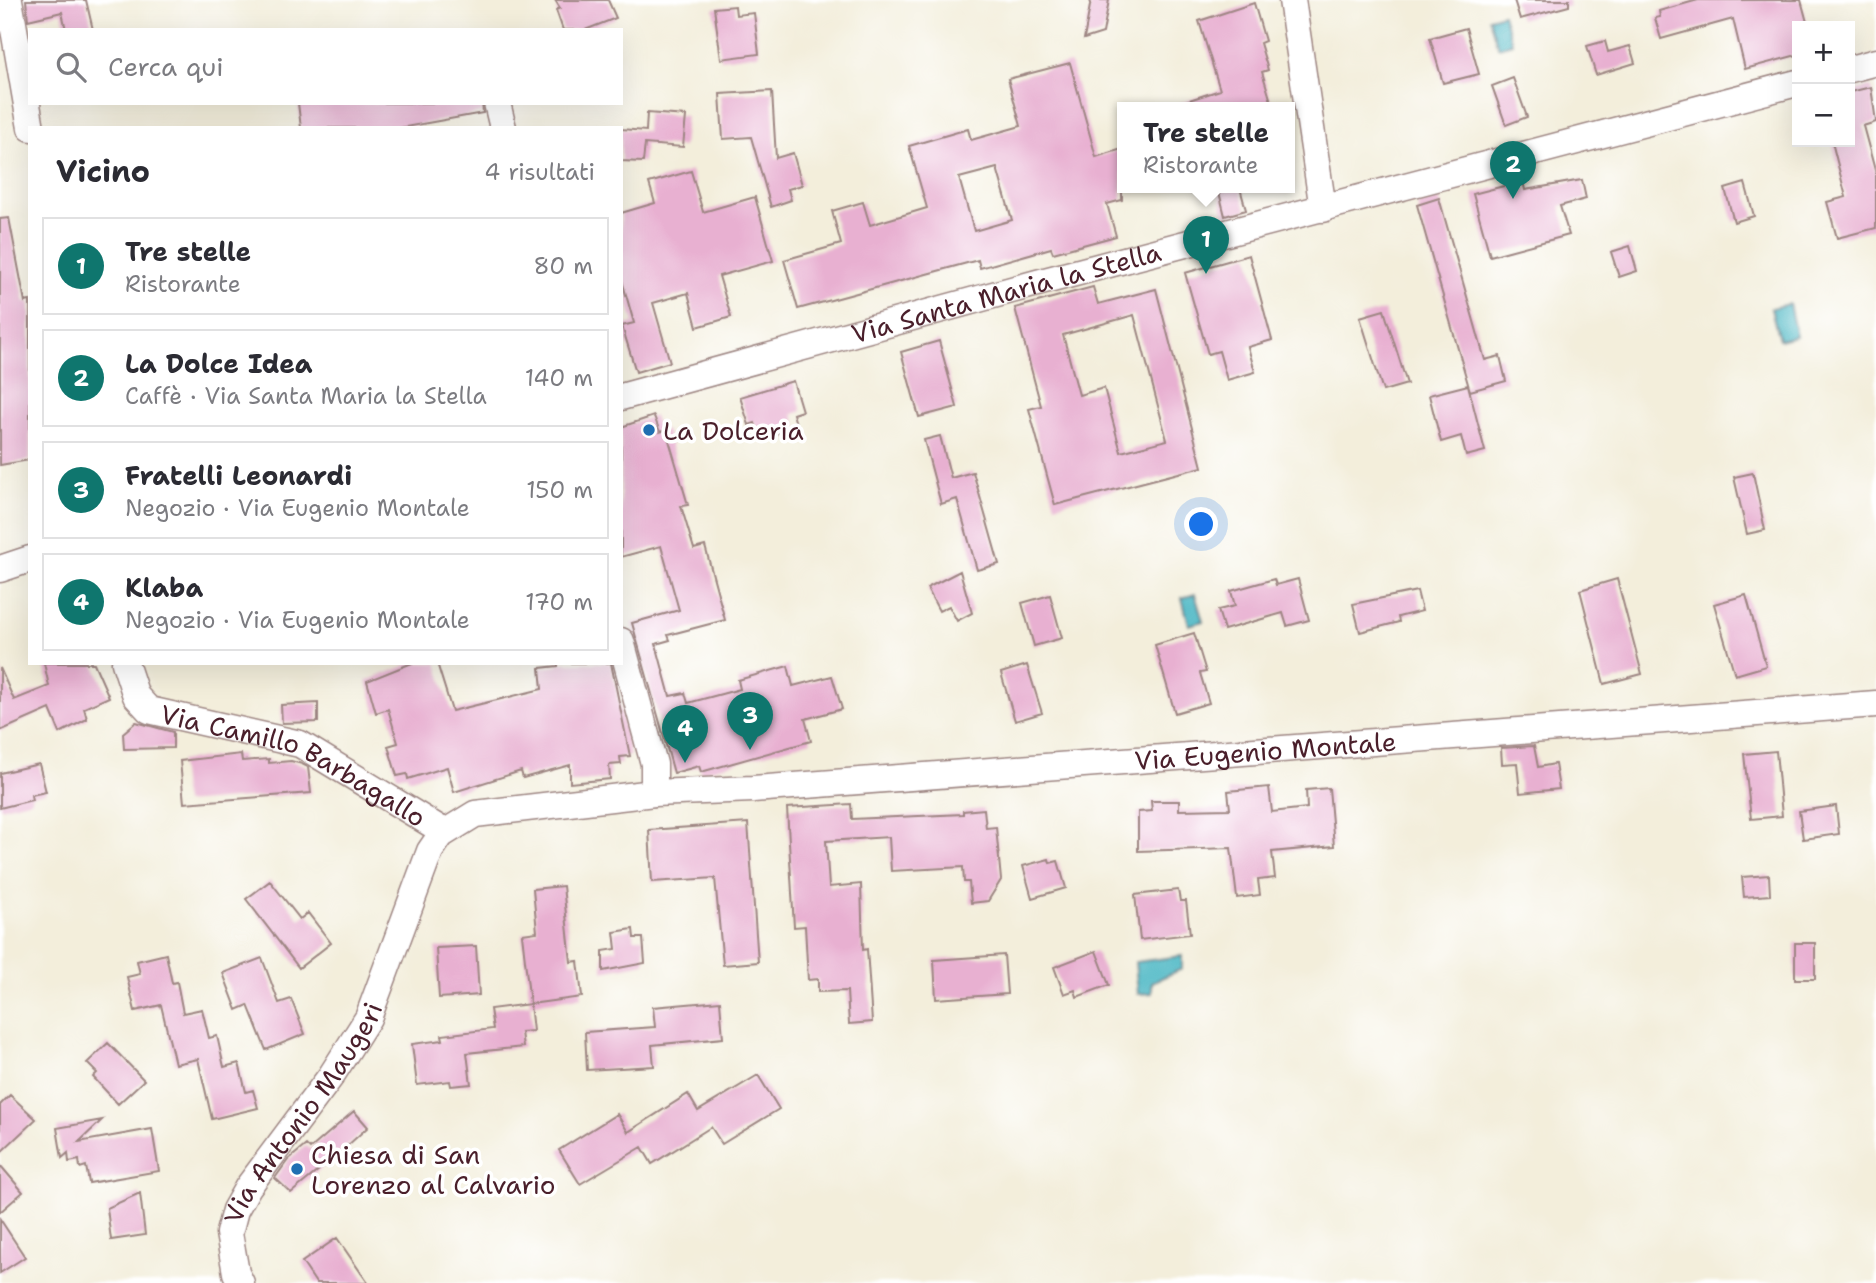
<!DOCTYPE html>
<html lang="it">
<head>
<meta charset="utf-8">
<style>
  :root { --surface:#fff; --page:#f7f7f7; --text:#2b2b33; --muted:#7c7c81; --line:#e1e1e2; --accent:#0f766e }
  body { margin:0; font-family:"Shantell Sans",sans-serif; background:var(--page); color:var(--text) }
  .controls { position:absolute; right:21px; top:21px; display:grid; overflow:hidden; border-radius:0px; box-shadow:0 7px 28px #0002 }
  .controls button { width:63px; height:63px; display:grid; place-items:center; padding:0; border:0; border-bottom:2px solid var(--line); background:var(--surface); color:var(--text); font:35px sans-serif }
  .you { position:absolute; left:1202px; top:525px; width:24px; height:24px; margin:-18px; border:5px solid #fff; border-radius:50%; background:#1a73e8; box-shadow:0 0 0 10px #1a73e833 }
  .badge { display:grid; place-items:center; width:46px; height:46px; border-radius:50%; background:var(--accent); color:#fff; font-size:23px; font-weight:700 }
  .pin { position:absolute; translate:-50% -58px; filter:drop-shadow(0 2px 4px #0008) }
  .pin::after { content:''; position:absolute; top:37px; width:24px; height:21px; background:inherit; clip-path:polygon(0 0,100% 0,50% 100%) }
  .popup { position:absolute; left:1117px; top:102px; width:178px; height:91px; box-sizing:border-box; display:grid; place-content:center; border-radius:0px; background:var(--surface); filter:drop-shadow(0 2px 5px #0005); font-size:23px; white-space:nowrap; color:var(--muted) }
  .popup b { font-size:26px; color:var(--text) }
  .popup::after { content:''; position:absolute; left:50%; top:100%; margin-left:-14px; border:14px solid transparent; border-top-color:var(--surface) }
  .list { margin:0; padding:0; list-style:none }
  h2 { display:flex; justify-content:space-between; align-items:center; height:91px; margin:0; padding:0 28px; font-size:30px }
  h2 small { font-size:23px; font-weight:400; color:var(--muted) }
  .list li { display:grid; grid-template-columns:46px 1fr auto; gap:21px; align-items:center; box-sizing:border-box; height:98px; margin:0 14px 14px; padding:0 14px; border:2px solid var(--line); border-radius:0px }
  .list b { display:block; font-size:26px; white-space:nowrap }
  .list p { margin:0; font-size:23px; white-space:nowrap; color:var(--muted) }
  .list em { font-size:23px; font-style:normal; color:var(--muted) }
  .icon { flex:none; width:38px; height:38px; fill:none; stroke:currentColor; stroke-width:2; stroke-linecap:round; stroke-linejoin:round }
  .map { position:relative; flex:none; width:1876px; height:1283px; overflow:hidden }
  .search { position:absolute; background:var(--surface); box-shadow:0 7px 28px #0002; left:28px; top:28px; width:595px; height:77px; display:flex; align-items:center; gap:18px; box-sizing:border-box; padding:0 24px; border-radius:0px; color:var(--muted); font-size:26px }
  .panel { position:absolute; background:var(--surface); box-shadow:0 7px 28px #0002; left:28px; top:126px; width:595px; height:539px; border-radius:0px }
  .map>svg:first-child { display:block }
  .water { fill:#47b5c2; stroke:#486a76; stroke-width:2 }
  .building { fill:#e8b0d1; fill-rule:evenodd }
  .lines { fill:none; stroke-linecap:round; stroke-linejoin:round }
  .minor-casing { stroke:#9e8683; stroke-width:29 }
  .minor { stroke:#fff; stroke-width:26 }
  .poi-dot { fill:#1f6fb2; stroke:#fff; stroke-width:2.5 }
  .labels { text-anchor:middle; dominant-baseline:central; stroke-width:7; stroke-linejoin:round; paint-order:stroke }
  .street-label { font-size:26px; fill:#4a1f2b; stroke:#fff }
  .poi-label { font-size:26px; fill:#4a1f2b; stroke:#fff; text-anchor:start }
</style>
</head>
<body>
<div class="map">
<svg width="1876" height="1283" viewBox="0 0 1876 1283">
  <rect width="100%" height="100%" fill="#fff"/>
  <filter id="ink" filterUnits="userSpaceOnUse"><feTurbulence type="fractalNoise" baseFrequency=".0143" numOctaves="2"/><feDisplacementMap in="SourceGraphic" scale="14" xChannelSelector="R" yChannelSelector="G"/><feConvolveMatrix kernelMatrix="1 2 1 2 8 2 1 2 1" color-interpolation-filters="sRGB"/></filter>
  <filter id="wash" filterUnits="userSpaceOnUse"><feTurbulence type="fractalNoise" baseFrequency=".00686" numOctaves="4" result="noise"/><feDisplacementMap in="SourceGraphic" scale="28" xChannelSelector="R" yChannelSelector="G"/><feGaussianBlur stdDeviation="1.57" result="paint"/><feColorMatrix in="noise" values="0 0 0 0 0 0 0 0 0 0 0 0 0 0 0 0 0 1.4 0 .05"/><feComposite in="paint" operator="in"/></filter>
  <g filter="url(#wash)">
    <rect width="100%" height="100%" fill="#f3eedb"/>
    <!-- water -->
    <path class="water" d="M1503,14L1512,43L1498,47L1489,18Z
      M1789,304L1796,336L1779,340L1771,308Z
      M1195,594L1203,621L1189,625L1182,598Z
      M1182,956V969L1152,982V993L1138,994L1135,962Z"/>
    <g id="blocks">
      <!-- building -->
      <path class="building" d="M26,0H86L93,30H66L62,12L28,20Z
        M555,0H608L616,18L585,30H563L556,10L560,8Z
        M1091,0H1109L1103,33L1084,39Z
        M1514,0H1569V6L1520,19Z
        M1698,0H1801L1808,26H1797V55L1745,69L1733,19L1661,39L1655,18L1660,17L1659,11Z
        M1254,3L1265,41L1260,43L1268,70L1262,72L1273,108H1178L1177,104L1220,90L1199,21Z
        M735,6L736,15L754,13L759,54L721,59L714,8Z
        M1466,28L1479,74L1443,83L1430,38Z
        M1605,41L1608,52L1630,46L1635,63L1596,75L1587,46Z
        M1070,63L1096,157L1122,149V200L1107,204L1116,236L1053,253L1051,248L980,268L978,260L798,309L784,260L841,244L832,211L863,202L870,225L927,208L909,146L968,129L971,140L1021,126L1008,79ZM997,168L1012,220L974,231L959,178Z
        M1513,78L1527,117L1506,125L1492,86Z
        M1871,87L1876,122L1863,126L1876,174V228L1837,238L1827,202L1846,197L1832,142H1850V92Z
        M772,91L776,158L793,153L802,185L788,189L791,200L771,207L751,137L723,139L720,94Z
        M298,103H482L483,113L400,128H301Z
        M647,113L686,116L683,147L645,144L643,162L621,161V129L646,131Z
        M691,171L703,212L755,197L773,261L719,276L731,317L697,327L688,293L653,303L670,362L636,372L622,326L634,323L621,277V213L655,203L649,183Z
        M1582,180L1586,199L1560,206L1569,235L1490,256L1473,194L1523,181L1525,190Z
        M1745,183L1754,216L1734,222L1725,189Z
        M1218,188H1240L1246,210L1225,216Z
        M1439,198L1485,360L1500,356L1506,381L1470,391L1417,205Z
        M9,218L25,302L30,301V460L0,465V219Z
        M1630,246L1637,271L1619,277L1611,252Z
        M1249,255L1272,340L1248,347L1255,372L1227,380L1219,351L1208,354L1185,273Z
        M1093,287L1098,304L1156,289L1202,467L1055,505L1029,409L1041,406L1015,308ZM1134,315L1167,440L1121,452L1104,388L1079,395L1063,335Z
        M1384,310L1407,384L1383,391L1360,317Z
        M939,341L957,407L919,417L901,352Z
        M793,381L802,411L793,414L797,427L760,439L755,423L749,425L740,397Z
        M1468,385L1485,451L1466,456L1461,436L1441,442L1429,395Z
        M654,416L660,432L666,430L688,505L681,506L694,549L705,546L725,620L668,635L670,640L656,644L670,696L685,693L688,703L740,689L738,680L788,666L793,686L832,676L842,709L805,719L811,741L701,772L699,766L674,773L632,623L679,610L661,546L621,557V427Z
        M940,436L951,478L973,472L999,564L977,570L957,499L941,504L924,440Z
        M1753,473L1765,530L1747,534L1734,477Z
        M960,571L972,613L957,621L949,606L939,611L927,588Z
        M1274,579L1276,585L1298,579L1309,620L1287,626L1283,613L1224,630L1218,610L1235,606L1231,591Z
        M1617,579L1642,674L1604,684L1580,590Z
        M1417,591L1422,611L1398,617L1399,622L1360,632L1353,604Z
        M1050,595L1062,638L1034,646L1022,603Z
        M1746,595L1766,666L1735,675L1714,604Z
        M1194,633L1206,672L1200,673L1209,703L1175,713L1155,645Z
        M44,663H94L109,697L84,708L87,719L60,733L50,709L0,731V668L14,700L49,686Z
        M412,663H437L452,711L542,689L540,668L558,666V663H611L630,756L620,757L621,764L609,765L610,779L570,783V765L523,778L521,771L454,792L447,767L408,779L407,774L397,776L388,746L398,743L388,709L376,713L367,681Z
        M1027,665L1042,713L1015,721L1001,673Z
        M318,703V722L282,723L281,705Z
        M136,722L173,732V748L124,749L123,733Z
        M1534,746L1538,767L1555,764L1559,789L1520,793L1517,763L1502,764L1501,748Z
        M1776,751L1782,816L1751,819L1744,754Z
        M241,754L242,761L269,759V763L291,761L302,764L308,767L311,793L184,803L180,761Z
        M39,764L46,792L31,795L32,800L0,808V773Z
        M1269,787L1272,812L1307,808L1306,790L1329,788L1334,846L1272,852L1275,878L1258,880L1260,895L1237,898L1231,848L1138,851V812L1152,811L1151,801H1179V810L1230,809L1228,791Z
        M851,804L852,819L963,814V811L984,809L986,828L996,827L1001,880L988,901L971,903L969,882H964L963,867L891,871L889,837L826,841L829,887L861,884L863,950L867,949L872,1022L849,1024L847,991L818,992V979L808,980L805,926L794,927L787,808Z
        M1836,806L1839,834L1803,839L1799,811Z
        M748,823L758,962L723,965L715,878L652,882L649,830Z
        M1049,859L1050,863L1058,861L1066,888L1032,898L1023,866Z
        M1769,875L1770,895L1744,897L1742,877Z
        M270,881L300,919L308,913L331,943L299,968L246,899Z
        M563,886L571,962L578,961L582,997L530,1004L522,934L537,932L533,889Z
        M1178,890L1180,901H1186L1190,934L1140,940L1135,895Z
        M633,929L634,938H643L645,963L603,971V951L616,949L614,932Z
        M1795,943H1815V979H1795Z
        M476,946L479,995L439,998L436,948Z
        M1096,951L1109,985L1077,997L1075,990L1064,994L1054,967Z
        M166,954L172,983L177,982L183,1013L202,1009L209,1038L217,1036L224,1067L239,1063L246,1092L253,1090L258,1108L212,1119L198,1059L175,1064L161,1005L135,1011L127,977L140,974L137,961Z
        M1004,955L1007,994L936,999L934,960Z
        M262,958L279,1003L291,999L305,1034L266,1050L248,1005L237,1010L223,973Z
        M720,1001L723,1038L652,1045L654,1066L587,1070L585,1032L655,1027L653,1007Z
        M530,1004L533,1031L521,1032L523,1047L467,1053L471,1084L451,1086L450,1081L417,1085L412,1044L443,1040L442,1035L493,1029L490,1009Z
        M108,1043L144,1080L118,1104L93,1077L97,1073L87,1063Z
        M758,1075L779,1109L722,1144L711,1127L652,1164L642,1147L580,1184L559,1150L617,1114L628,1132L688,1094L698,1111Z
        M10,1095L36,1119L0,1153V1105Z
        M354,1111L368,1127L336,1156L291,1193L275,1178L288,1160L306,1145L310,1149Z
        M102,1120L79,1142L152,1129L159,1171L89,1183L86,1166L80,1168L79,1160L69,1162L68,1153L62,1158L57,1128Z
        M0,1165L23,1192L0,1212Z
        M140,1193L145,1235L111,1240L107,1208Z
        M0,1219L25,1257L0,1273Z
        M337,1238L368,1283H316L302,1262Z"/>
    </g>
  </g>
  <g filter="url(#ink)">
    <use href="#blocks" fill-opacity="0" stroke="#9e8683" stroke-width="2"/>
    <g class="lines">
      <!-- minor casing -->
      <g class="minor-casing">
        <g id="minor">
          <path d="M9,0L31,128"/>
          <path d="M1292,0L1323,209"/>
          <path d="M1850,69L1876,62"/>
          <path d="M497,103L503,128"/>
          <path id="s1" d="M621,397L1037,283L1797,83"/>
          <path d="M0,569L30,559"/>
          <path d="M621,641L654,764V793"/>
          <path id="s2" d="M125,663L136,696L149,710L300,744L438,828L441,835"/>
          <path id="s3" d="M241,1283L236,1273L229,1233L235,1210L248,1187L331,1076L368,1018L430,851L441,835L475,814L654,793L753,789L1876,704"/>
        </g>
      </g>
      <!-- minor -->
      <use href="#minor" class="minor"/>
    </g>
  </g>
  <!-- markers -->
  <g class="poi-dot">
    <circle cx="649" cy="430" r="7"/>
    <circle cx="297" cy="1169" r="7"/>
  </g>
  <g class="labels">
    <!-- street labels -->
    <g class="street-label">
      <text stroke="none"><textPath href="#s1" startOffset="399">Via Santa Maria la Stella</textPath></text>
      <text stroke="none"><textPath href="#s3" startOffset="1340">Via Eugenio Montale</textPath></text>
      <text stroke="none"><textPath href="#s2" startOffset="210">Via Camillo Barbagallo</textPath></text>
      <text stroke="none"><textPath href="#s3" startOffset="194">Via Antonio Maugeri</textPath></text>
    </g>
    <!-- poi labels -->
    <g class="poi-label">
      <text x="663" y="430">La Dolceria</text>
      <text x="311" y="1154">Chiesa di San<tspan x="311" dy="30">Lorenzo al Calvario</tspan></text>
    </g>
  </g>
</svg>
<div class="controls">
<button>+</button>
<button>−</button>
</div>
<div class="you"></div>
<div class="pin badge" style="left:1206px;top:274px">1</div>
<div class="popup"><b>Tre stelle</b>Ristorante</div>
<div class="pin badge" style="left:1513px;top:199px">2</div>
<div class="pin badge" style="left:750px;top:750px">3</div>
<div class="pin badge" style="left:685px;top:763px">4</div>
<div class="search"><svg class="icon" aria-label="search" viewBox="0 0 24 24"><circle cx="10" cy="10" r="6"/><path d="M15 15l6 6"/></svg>Cerca qui</div>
<section class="panel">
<h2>Vicino<small>4 risultati</small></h2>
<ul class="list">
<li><span class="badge">1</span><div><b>Tre stelle</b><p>Ristorante</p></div><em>80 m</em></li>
<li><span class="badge">2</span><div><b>La Dolce Idea</b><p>Caffè · Via Santa Maria la Stella</p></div><em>140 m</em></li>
<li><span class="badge">3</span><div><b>Fratelli Leonardi</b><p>Negozio · Via Eugenio Montale</p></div><em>150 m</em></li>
<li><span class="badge">4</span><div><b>Klaba</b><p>Negozio · Via Eugenio Montale</p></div><em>170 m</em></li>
</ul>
</section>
</div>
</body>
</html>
